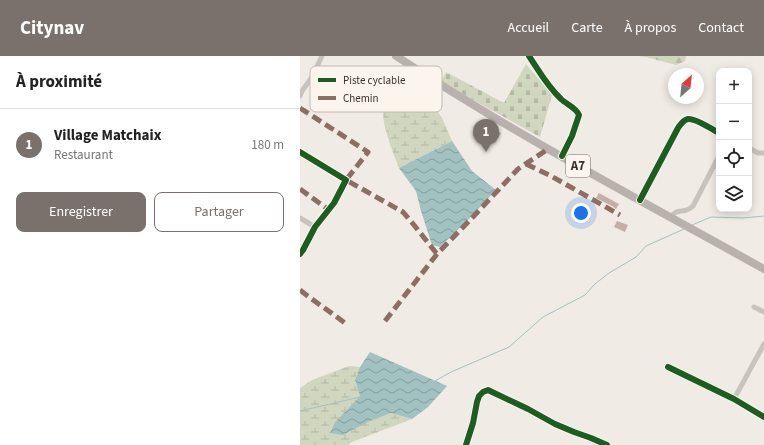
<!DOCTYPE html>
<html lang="fr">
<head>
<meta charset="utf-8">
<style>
  :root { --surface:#fff; --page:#f2f2f2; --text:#222; --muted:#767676; --line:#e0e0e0; --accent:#7a716c }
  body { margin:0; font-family:"Source Sans 3",sans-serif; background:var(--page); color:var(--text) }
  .controls { position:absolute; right:12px; top:12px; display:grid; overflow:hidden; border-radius:8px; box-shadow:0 2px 10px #0003 }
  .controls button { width:36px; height:36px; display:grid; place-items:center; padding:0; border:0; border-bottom:1px solid var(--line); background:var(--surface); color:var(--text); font:20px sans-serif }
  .compass { position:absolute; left:368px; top:12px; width:36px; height:36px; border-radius:50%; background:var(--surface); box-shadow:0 2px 10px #0003; rotate:27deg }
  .you { position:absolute; left:281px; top:157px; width:14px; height:14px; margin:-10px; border:3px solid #fff; border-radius:50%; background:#1a73e8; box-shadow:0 0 0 6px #1a73e833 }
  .badge { display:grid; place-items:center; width:26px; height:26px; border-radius:50%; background:var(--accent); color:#fff; font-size:13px; font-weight:700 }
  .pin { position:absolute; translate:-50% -33px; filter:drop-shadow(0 1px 2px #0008) }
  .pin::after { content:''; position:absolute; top:21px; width:14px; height:12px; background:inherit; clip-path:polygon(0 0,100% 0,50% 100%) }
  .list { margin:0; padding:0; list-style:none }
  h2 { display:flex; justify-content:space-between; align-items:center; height:52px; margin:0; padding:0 16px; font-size:17px }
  h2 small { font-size:13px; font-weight:400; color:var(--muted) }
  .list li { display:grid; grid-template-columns:26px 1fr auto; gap:12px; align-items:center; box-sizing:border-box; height:72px; padding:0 16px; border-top:1px solid var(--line) }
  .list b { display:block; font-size:15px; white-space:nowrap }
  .list p { margin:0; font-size:13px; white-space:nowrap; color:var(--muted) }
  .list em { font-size:13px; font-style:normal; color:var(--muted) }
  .actions { display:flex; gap:8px; padding:12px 16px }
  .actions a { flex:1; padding:9px 0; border:1px solid var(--accent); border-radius:8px; text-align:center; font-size:14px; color:var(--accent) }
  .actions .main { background:var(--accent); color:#fff }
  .icon { flex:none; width:22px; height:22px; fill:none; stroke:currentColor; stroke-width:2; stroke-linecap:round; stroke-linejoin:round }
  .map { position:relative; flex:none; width:464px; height:389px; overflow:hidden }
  header { display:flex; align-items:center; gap:24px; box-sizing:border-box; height:56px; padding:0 20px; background:var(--accent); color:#fff }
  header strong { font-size:19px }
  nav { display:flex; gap:22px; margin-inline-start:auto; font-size:14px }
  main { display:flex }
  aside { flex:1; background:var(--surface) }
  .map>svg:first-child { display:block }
  .forest { fill:url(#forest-firs) }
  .wetland { fill:url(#wetland-marsh) }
  .cemetery { fill:url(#cemetery-stones) }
  .water { fill:url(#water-waves) }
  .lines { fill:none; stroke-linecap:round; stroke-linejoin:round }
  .stream { stroke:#a1c2c1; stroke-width:1 }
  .building { fill:#c3afa7 }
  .minor { stroke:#c9c3be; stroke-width:5 }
  .primary { stroke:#b8b1ad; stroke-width:8 }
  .quiet { stroke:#8d6e63; stroke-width:5; stroke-dasharray:10 5; stroke-linecap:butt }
  .cycleway-casing { stroke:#fbf5ee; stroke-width:8 }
  .cycleway { stroke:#1b5e20; stroke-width:6 }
  .labels { text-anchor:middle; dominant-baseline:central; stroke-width:4; stroke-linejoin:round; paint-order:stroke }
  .shield { fill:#fbf5ee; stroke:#756b66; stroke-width:1 }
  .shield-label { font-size:13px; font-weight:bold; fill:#3b302b }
  .key { fill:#fbf5ee; stroke:#c1bab4; stroke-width:1 }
  .key-label { font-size:11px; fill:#3b302b }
</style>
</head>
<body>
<header>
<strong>Citynav</strong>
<nav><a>Accueil</a><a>Carte</a><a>À propos</a><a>Contact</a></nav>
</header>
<main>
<aside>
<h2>À proximité<small></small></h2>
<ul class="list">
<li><span class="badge">1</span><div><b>Village Matchaix</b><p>Restaurant</p></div><em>180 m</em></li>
</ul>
<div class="actions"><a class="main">Enregistrer</a><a>Partager</a></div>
</aside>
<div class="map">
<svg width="464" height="389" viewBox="0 0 464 389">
  <defs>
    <pattern id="forest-firs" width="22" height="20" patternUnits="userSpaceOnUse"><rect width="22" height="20" fill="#d1d6bf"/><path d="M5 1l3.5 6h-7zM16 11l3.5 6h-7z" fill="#b4b8a4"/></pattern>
    <pattern id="wetland-marsh" width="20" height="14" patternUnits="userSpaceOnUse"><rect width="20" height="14" fill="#d1d6bf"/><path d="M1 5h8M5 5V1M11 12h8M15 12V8" fill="none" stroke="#b4b8a4"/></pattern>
    <pattern id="cemetery-stones" width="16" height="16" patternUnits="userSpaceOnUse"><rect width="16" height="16" fill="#d1d6bf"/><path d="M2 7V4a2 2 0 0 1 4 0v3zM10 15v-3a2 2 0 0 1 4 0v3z" fill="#b4b8a4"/></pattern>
    <pattern id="water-waves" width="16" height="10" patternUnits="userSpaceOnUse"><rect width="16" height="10" fill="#a1c2c1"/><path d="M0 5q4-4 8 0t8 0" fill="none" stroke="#849e9d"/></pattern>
  </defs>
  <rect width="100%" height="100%" fill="#f0ebe5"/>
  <!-- forest -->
  <path class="forest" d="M339,0H386L385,5L376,9L346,1Z"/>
  <!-- wetland -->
  <path class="wetland" d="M121,31L142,62L152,85L99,112C93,96 79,64 84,47C85,44 89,40 91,37Z
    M49,310L60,311L55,324L60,340L35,366H68L91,357L112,363L52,386L48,389H0V332L12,324Z"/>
  <!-- cemetery -->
  <path class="cemetery" d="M226,8L252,39L240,81L141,26L146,16L204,47Z"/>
  <!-- water -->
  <path class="water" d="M152,85L172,115L196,134L167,165L140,191L132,189L121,155L116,135L99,112Z
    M70,296L147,330L128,351L112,363L91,357L68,366L43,379L30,377L35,366L60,340L55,324L60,311Z"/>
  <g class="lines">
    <!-- stream -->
    <path class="stream" d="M392,169L411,161L443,162L464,160
      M135,325L151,316L209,291L243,261L285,239L295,228L309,217L336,201L346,190L384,173
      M0,355L60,341"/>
  </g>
  <!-- building -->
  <path class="building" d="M194,73L201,77L195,87L188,83Z
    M299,137L319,148L316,153L312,150L296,142Z
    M317,165L328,169L325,176L314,171Z"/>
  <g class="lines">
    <!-- minor -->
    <path class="minor" d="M229,0C239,15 247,30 261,43C266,48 277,52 279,59L272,80L262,100
      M0,40L2,35L12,21L22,0
      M449,92L458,97H464
      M0,96L46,124L34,147L15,171L3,194L0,198
      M340,144L378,72C381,68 383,64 388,63C395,62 412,73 419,77
      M371,161C377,151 384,159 393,150L419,100
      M0,162L15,171
      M454,251L464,256
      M368,311L434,343L464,361
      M434,343L464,288
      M166,389L173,367L177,346L179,340L183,336L188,334L228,353L255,368L274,376L291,382L307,389"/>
    <!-- primary -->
    <path class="primary" d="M96,0C214,78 340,144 464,213"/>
    <!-- quiet -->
    <path class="quiet" d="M0,52L68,96L46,124L103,156L114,169L137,198
      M226,108L251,120L320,159
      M0,133L29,154
      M0,234C15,246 31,256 46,268
      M85,265L137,198L172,162L218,113L248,93"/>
    <!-- cycleway casing -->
    <g class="cycleway-casing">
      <path id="cycleway" d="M229,0C239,15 247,30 261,43C266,48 277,52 279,59L272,80L262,100
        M0,96L46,124L34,147L15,171L3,194L0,198
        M340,144L378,72C381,68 383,64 388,63C395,62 412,73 419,77
        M368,311L434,343L464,361
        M166,389L173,367L177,346L179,340L183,336L188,334L228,353L255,368L274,376L291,382L307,389"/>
    </g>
    <!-- cycleway -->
    <use href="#cycleway" class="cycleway"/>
  </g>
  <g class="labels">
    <!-- shield labels -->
    <rect class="shield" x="266" y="99" width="24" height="22" rx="3"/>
    <g class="shield-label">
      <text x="278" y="110">A7</text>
    </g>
  </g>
  <!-- legend -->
  <rect x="10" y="10" width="132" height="46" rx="6" class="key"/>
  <rect x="18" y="22" width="18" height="4" fill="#1b5e20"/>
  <rect x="18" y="40" width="18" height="4" fill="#8d6e63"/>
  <g class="key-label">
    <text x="43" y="28">Piste cyclable</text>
    <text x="43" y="46">Chemin</text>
  </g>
</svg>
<div class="controls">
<button>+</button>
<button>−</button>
<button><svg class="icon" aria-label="locate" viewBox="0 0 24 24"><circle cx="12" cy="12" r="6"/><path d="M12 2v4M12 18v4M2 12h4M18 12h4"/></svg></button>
<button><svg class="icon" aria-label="layers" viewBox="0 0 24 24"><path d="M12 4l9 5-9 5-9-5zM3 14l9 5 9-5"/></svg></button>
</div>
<svg class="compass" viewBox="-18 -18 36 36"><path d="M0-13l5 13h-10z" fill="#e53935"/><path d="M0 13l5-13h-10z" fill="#767676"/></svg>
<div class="you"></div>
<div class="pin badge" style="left:186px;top:96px">1</div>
</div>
</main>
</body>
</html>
